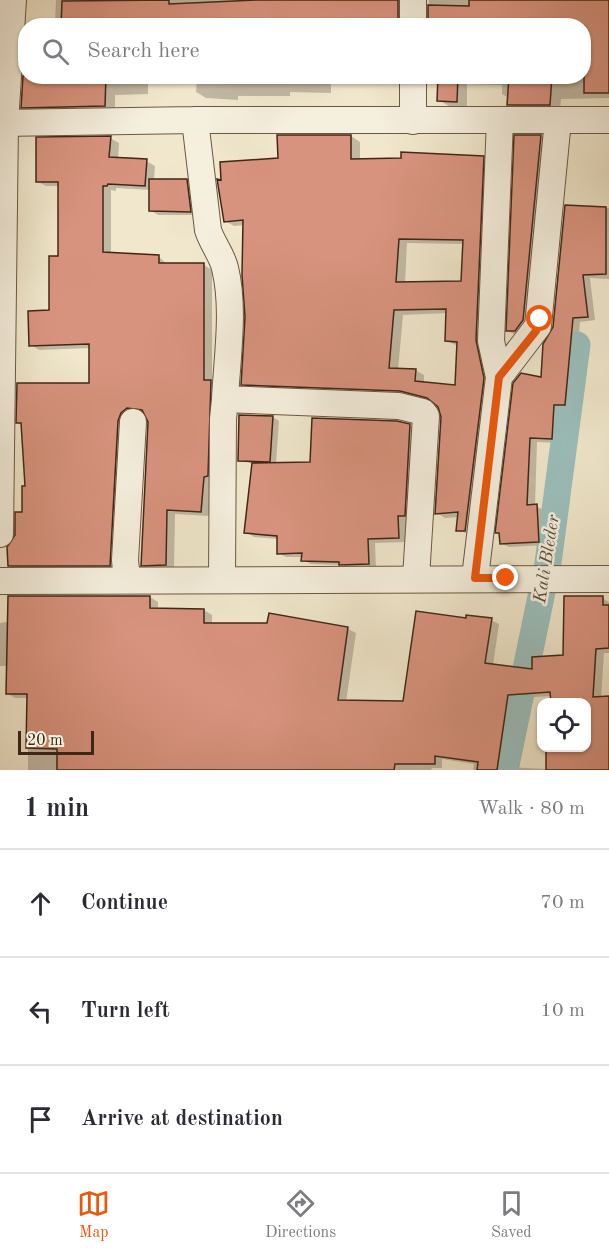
<!DOCTYPE html>
<html lang="en">
<head>
<meta charset="utf-8">
<style>
  :root { --surface:#fff; --page:#f2f2f3; --text:#2b2b33; --muted:#7c7c81; --line:#e1e1e2; --accent:#ea580c }
  body { margin:0; font-family:"Old Standard TT",serif; background:var(--page); color:var(--text) }
  .controls { position:absolute; right:18px; bottom:18px; display:grid; overflow:hidden; border-radius:12px; box-shadow:0 2px 4px #0004 }
  .controls button { width:54px; height:54px; display:grid; place-items:center; padding:0; border:0; border-bottom:2px solid var(--line); background:var(--surface); color:var(--text); font:30px sans-serif }
  .scale { position:absolute; left:18px; bottom:15px; width:76px; box-sizing:border-box; padding-left:6px; border:3px solid #402715; border-top:0; font-size:16px; line-height:21px; white-space:nowrap; color:#402715; -webkit-text-stroke:4px #f5efde; paint-order:stroke }
  .stop { position:absolute; width:18px; height:18px; margin:-14px; border:4px solid #ea580c; border-radius:50%; background:#fff }
  .stop.end { background:#ea580c; border-color:#fff; box-shadow:0 2px 6px #0008 }
  .list { margin:0; padding:0; list-style:none }
  h2 { display:flex; justify-content:space-between; align-items:center; height:78px; margin:0; padding:0 24px; font-size:26px }
  h2 small { font-size:20px; font-weight:400; color:var(--muted) }
  .list li { display:grid; grid-template-columns:39px 1fr auto; gap:18px; align-items:center; box-sizing:border-box; height:108px; padding:0 24px; border-top:2px solid var(--line) }
  .list b { display:block; font-size:22px; white-space:nowrap }
  .list em { font-size:20px; font-style:normal; color:var(--muted) }
  .icon { flex:none; width:33px; height:33px; fill:none; stroke:currentColor; stroke-width:2; stroke-linecap:round; stroke-linejoin:round }
  .map { position:relative; flex:none; width:609px; height:770px; overflow:hidden }
  .search { position:absolute; background:var(--surface); box-shadow:0 2px 4px #0004; left:18px; right:18px; top:18px; height:66px; display:flex; align-items:center; gap:15px; box-sizing:border-box; padding:0 21px; border-radius:24px; color:var(--muted); font-size:22px }
  .sheet { height:402px; background:var(--surface) }
  nav { display:flex; justify-content:space-around; align-items:center; box-sizing:border-box; height:84px; border-top:2px solid var(--line); background:var(--surface); font-size:16px; color:var(--muted) }
  nav a { display:grid; justify-items:center; gap:3px }
  nav .on { color:var(--accent) }
  .map>svg:first-child { display:block }
  .shadow { fill:#0003; fill-rule:evenodd }
  .lines { fill:none; stroke-linecap:round; stroke-linejoin:round }
  .canal { stroke:#9bbfbc; stroke-width:27 }
  .building { fill:#d8937e; stroke:#402715; stroke-width:1.5; fill-rule:evenodd }
  .street-casing { stroke:#6c5743; stroke-width:28 }
  .street { stroke:#f5efde; stroke-width:26 }
  .route { stroke:#ea580c; stroke-width:8 }
  .labels { text-anchor:middle; dominant-baseline:central; stroke-width:5; stroke-linejoin:round; paint-order:stroke }
  .water-label { font-size:18px; font-style:italic; fill:#574d3f; stroke:#f5efde }
</style>
</head>
<body>
<div class="map">
<svg width="609" height="770" viewBox="0 0 609 770">
  <rect width="100%" height="100%" fill="#f0e7cc"/>
  <filter id="stains"><feTurbulence type="fractalNoise" baseFrequency=".00333" numOctaves="4"/><feColorMatrix values="0 0 0 0 .2 0 0 0 0 .09 0 0 0 0 .02 0 0 0 .5 -.17"/></filter>
  <radialGradient id="worn" r=".72"><stop offset=".6" stop-color="#630" stop-opacity="0"/><stop offset="1" stop-color="#630" stop-opacity=".3"/></radialGradient>
  <!-- shadow -->
  <path class="shadow" d="M56,0H402L408,26H28V21L55,22Z
    M429,0H609V98L561,99L560,110H519L509,104V98L502,94V85L467,84V107L449,106L439,100V76H584V26H428Z
    M26,64V76H148V94L115,95V111L33,113L23,107Z
    M197,76H331V93L290,92V96H238V100L206,98L196,92Z
    M351,136L360,142V160L483,158L492,163V384L474,536L458,530L459,517L445,518L437,513L442,417L439,406L433,401L410,395L251,389L242,384L246,317L245,225L234,226L225,221L280,160ZM407,243L464,244L462,283L405,284ZM447,313V341L458,346L456,386L424,384V375L415,370H398L403,315Z
    M516,136H541L549,141L531,325L516,335L508,331Z
    M110,138L119,143L118,159L146,161L155,166L154,180L186,181L195,185L198,215H158L150,210L151,190L116,188V191L111,190V254L159,257L167,264L204,265L212,270V382L219,387L210,516L175,514L174,570H151L142,565L149,422L145,413L136,412L119,570H18L10,565L24,514L26,487L22,425L18,423L90,384L91,348L39,350L31,345L51,311L59,257L60,186H46L37,181Z
    M566,206L609,208V279L590,278L595,320L580,322L572,409L561,408L559,443L537,442L535,506L544,510L546,545L509,547L501,543V535L497,532L554,328Z
    M240,416L273,417L279,421L276,464H311L410,426L418,430L413,519L406,520L407,542L375,543L376,568L349,569L343,565L311,564L303,560V557H286L278,553V539L254,537L246,532L253,464L239,460Z
    M150,597L158,602V610H204L212,615V625L348,629L356,633L346,702H404L467,620H491L499,624L493,665L534,671L565,657L602,598L609,602V653H604L601,698H609V770H473L474,764L442,759V768H432L431,770H28V698H15L7,693L8,666H0V623ZM552,696V702H586V748H555L547,769L506,767L516,698Z"/>
  <g class="lines">
    <!-- canal -->
    <path class="canal" d="M505,770L548,563L577,345"/>
  </g>
  <!-- building -->
  <path class="building" d="M169,0V4L256,0H398V20H361V26H186V23L141,19V26H61L62,1Z
    M469,0H609V93H584V26H428V5L469,6Z
    M23,76H106L105,106L21,108Z
    M438,76H458L457,102L437,101Z
    M509,76H552L550,105H507Z
    M277,135H351V159L401,158V152L484,156L476,340L484,378L465,531H456L458,512L435,514L441,417L438,407L427,398L400,391L241,385L245,317L242,275L243,220L224,222L217,179L221,180L220,162L278,158ZM399,239L463,240L461,281L396,282ZM446,309L445,341L457,342L455,385L415,381L416,369L389,368L394,310Z
    M514,135H541L523,320L515,331H506Z
    M111,136L109,157L147,159L145,186L108,184L107,186H103V252L159,255V263H204V380H211L208,476L204,477L201,512L167,510L166,565L141,566L148,422L142,410L127,408L121,413L118,421L110,566H8L7,547L15,535V512H22V486H25L21,423H16L17,383H89V344L29,346L28,311L49,310V256H58V182H36V137Z
    M149,179H187L191,212L149,211Z
    M565,205L606,207V274L583,275L588,317L573,318L565,405H554L552,439L530,438L527,505L537,504L539,542L500,544L499,533H495L513,383L521,373L541,377L543,344L553,327Z
    M239,415L273,416L270,462L238,461Z
    M312,418L397,421L410,424L405,516H398L399,538L368,539L369,564L339,565V562L301,561L302,553L277,554V536L244,533L252,463L310,462Z
    M8,596H150V608L204,609V623H267L269,613L348,627L338,700L403,701L416,611L466,618V615L492,618L485,663L532,669V657L563,655L564,596H603V605H609V648L596,649L593,697L609,696V770H546V748H586V702H551L550,692L508,695L497,770H477L478,762L435,756V764H395L394,770H57V749L26,748L27,694H6Z"/>
  <g class="lines">
    <!-- street casing -->
    <g class="street-casing">
      <path id="street" d="M413,0V26
        M413,76V121
        M195,120L208,230C212,243 222,255 225,268C235,309 227,358 225,399
        M0,123L195,120H609
        M499,377L538,326L558,120
        M0,534L5,123L13,0
        M475,578L499,377L491,341L500,120
        M222,579L223,419L225,399L399,406L423,412L426,416L416,578
        M0,581L609,579
        M127,581L125,560L133,422"/>
    </g>
    <!-- street -->
    <use href="#street" class="street"/>
  </g>
  <g class="lines">
    <!-- route -->
    <path class="route" d="M506,578H475L499,377L536,331L540,319"/>
  </g>
  <g class="labels">
    <!-- water labels -->
    <g class="water-label">
      <text transform="translate(547 559) rotate(-81)">Kali Bleder</text>
    </g>
  </g>
  <rect width="100%" height="100%" filter="url(#stains)"/>
  <rect width="100%" height="100%" fill="url(#worn)"/>
</svg>
<div class="controls">
<button><svg class="icon" aria-label="locate" viewBox="0 0 24 24"><circle cx="12" cy="12" r="6"/><path d="M12 2v4M12 18v4M2 12h4M18 12h4"/></svg></button>
</div>
<div class="scale">20 m</div>
<div class="stop" style="left:540px;top:319px"></div>
<div class="stop end" style="left:506px;top:578px"></div>
<div class="search"><svg class="icon" aria-label="search" viewBox="0 0 24 24"><circle cx="10" cy="10" r="6"/><path d="M15 15l6 6"/></svg>Search here</div>
</div>
<section class="sheet">
<h2>1 min<small>Walk · 80 m</small></h2>
<ul class="list">
<li><svg class="icon" aria-label="ahead" viewBox="0 0 24 24"><path d="M12 20V5M6 11l6-6 6 6"/></svg><div><b>Continue</b></div><em>70 m</em></li>
<li><svg class="icon" aria-label="left" viewBox="0 0 24 24"><path d="M17 20v-9H6M10 6l-5 5 5 5"/></svg><div><b>Turn left</b></div><em>10 m</em></li>
<li><svg class="icon" aria-label="arrive" viewBox="0 0 24 24"><path d="M6 21V4h12l-3 4 3 4H6"/></svg><div><b>Arrive at destination</b></div></li>
</ul>
</section>
<nav>
<a class="on"><svg class="icon" aria-label="map" viewBox="0 0 24 24"><path d="M3 6l6-2 6 2 6-2v14l-6 2-6-2-6 2zM9 4v14M15 6v14"/></svg>Map</a>
<a><svg class="icon" aria-label="directions" viewBox="0 0 24 24"><path d="M12 3l9 9-9 9-9-9zM9 14v-3h6M13 9l2 2-2 2"/></svg>Directions</a>
<a><svg class="icon" aria-label="saved" viewBox="0 0 24 24"><path d="M7 4h10v16l-5-4-5 4z"/></svg>Saved</a>
</nav>
</body>
</html>
